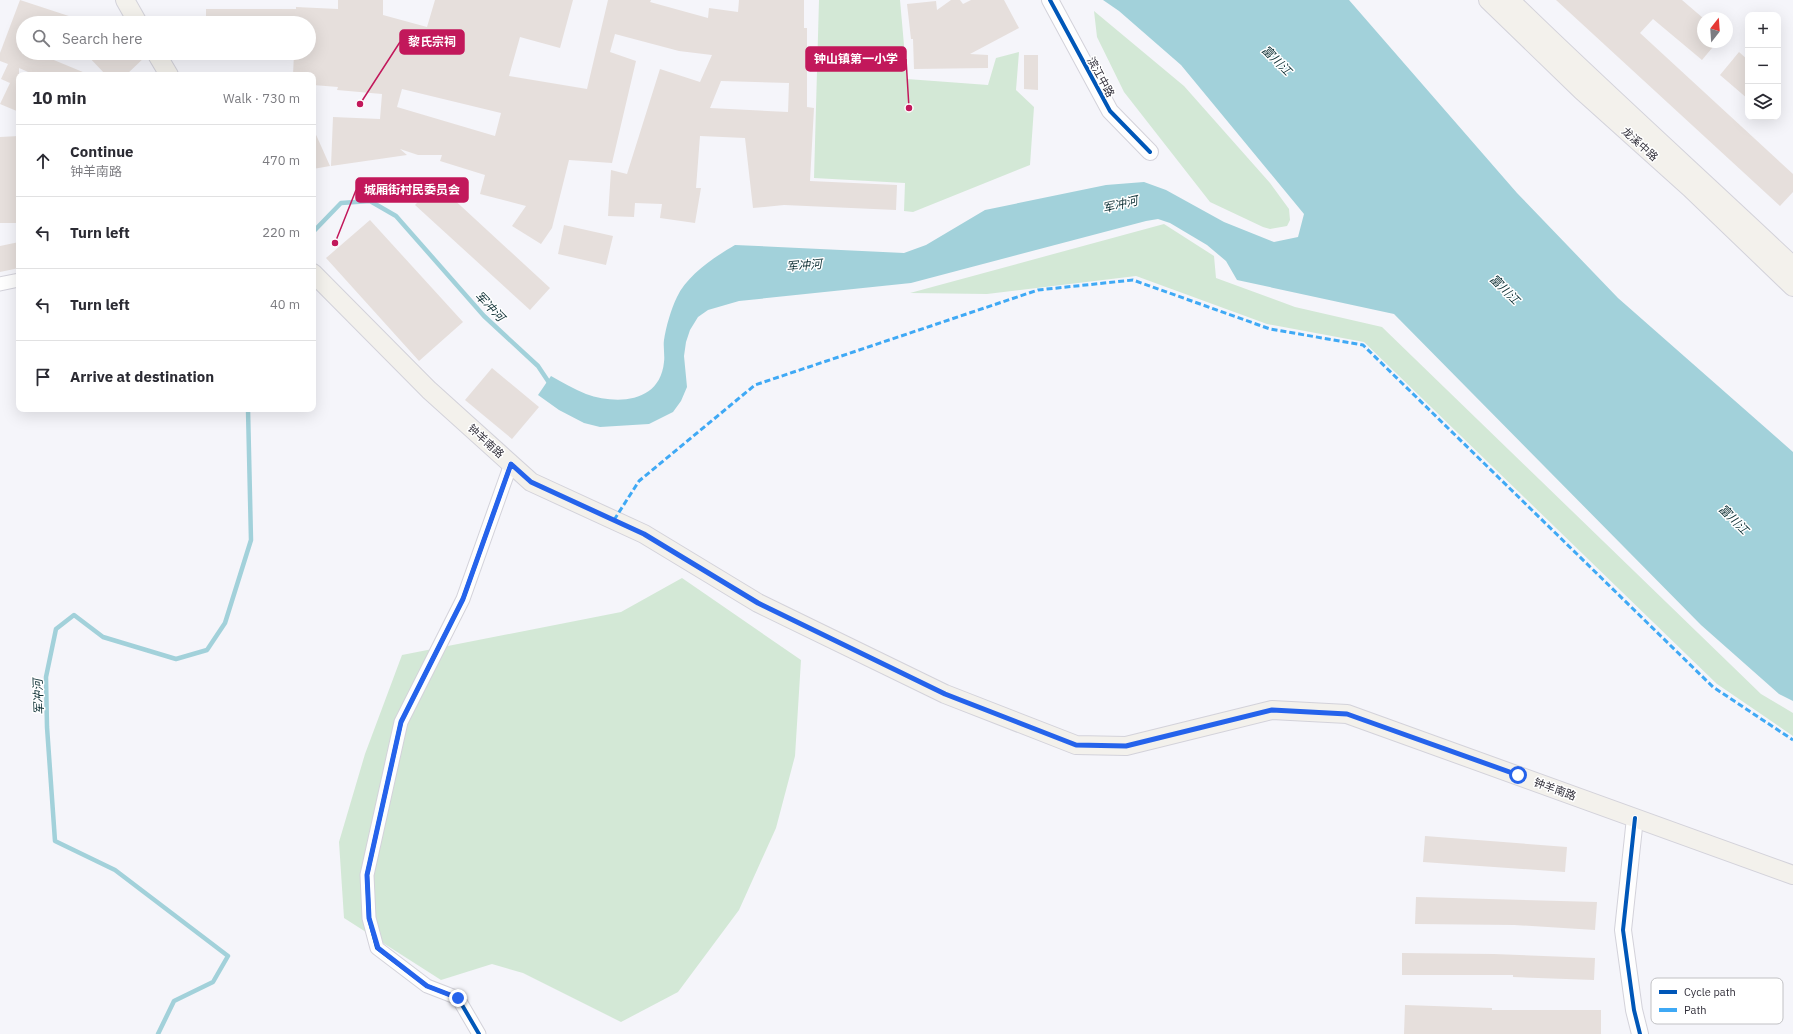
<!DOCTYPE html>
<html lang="en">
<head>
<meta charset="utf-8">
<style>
  :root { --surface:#fff; --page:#f2f2f3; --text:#2b2b33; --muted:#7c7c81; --line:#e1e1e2 }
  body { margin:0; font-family:"IBM Plex Sans","Noto Sans SC",sans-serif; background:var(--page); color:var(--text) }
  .controls { position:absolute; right:12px; top:12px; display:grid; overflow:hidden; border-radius:8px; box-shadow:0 4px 16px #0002 }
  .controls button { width:36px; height:36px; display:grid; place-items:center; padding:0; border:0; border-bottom:1px solid var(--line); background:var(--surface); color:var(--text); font:20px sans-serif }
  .compass { position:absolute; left:1697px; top:12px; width:36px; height:36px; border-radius:50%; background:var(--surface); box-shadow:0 4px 16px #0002; rotate:17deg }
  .stop { position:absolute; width:12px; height:12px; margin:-9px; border:3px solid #2563eb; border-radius:50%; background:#fff }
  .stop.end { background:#2563eb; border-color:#fff; box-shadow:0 1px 4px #0008 }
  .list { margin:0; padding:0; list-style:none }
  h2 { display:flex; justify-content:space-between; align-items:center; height:52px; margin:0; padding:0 16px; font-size:17px }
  h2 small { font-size:13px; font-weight:400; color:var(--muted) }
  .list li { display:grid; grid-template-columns:26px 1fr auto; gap:12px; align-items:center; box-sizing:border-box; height:72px; padding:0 16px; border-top:1px solid var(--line) }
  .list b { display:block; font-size:15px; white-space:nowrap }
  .list p { margin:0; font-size:13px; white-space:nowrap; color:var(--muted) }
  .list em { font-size:13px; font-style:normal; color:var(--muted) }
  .icon { flex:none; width:22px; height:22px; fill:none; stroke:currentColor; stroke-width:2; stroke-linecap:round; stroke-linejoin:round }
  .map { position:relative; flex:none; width:1793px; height:1034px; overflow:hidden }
  .search { position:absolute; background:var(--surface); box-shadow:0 4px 16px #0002; left:16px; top:16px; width:300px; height:44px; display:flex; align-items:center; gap:10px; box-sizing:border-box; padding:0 14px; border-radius:22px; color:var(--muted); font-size:15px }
  .panel { position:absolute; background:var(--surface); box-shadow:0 4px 16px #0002; left:16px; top:72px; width:300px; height:340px; border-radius:8px }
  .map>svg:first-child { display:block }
  .green { fill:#d3e8d6 }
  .water { fill:#a2d1da }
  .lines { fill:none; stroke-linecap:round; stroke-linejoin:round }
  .stream { stroke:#a2d1da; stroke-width:4.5 }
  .building { fill:#e6dfdc; fill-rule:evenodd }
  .minor-casing { stroke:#d3d2da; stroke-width:15 }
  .tertiary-casing { stroke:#d3d2da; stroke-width:18 }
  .secondary-casing { stroke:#d3d2da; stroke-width:20 }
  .minor { stroke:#fefefe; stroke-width:13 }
  .tertiary { stroke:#fefefe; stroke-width:16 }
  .secondary { stroke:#f3f1ec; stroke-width:18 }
  .quiet { stroke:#3fa9f5; stroke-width:3; stroke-dasharray:6 3; stroke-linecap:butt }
  .cycleway-casing { stroke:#fff; stroke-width:6 }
  .cycleway { stroke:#0057b8; stroke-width:4 }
  .route { stroke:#2563eb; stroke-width:5 }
  .labels { text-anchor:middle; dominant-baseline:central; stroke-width:3; stroke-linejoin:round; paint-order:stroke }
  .street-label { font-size:11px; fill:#312f3a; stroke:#fff }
  .water-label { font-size:12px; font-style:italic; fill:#0f3136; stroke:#fff }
  .key { fill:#fff; stroke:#c1c1c4; stroke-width:1 }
  .key-label { font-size:11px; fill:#312f3a }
  .leader { fill:none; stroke:#c2185b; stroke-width:1.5 }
  .callout-dot { fill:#c2185b; stroke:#fff; stroke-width:1.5 }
  .callout { fill:#c2185b; stroke:#c2185b; stroke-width:1.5 }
  .callout-label { font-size:12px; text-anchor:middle; font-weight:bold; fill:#fff }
</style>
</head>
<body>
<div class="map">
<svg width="1793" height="1034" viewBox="0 0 1793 1034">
  <rect width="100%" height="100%" fill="#f5f5fa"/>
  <!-- green -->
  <path class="green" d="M819,0H900L907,79L988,85L996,58L1019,52L1016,90L1034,107L1030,165L913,212L904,211L905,183L814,178Z
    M1094,11L1184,86L1270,183L1289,209L1290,220L1287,226L1270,229L1263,227L1210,202L1124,92L1097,37Z
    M1164,224L1214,256L1216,278L1295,307L1382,327L1761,694L1793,713V736L1717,684L1364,342L1267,324L1136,276L987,294L910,293Z
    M682,578L801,660L795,756L776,828L739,910L678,992L621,1022L523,973L492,964L441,980L344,918L339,842L365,754L402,655L621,612Z"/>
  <!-- water -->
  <path class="water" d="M1103,0H1349L1517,193L1618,298L1793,452V701L1779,694L1701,625L1394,314L1237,280L1226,261L1207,245L1170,223L1158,219L1146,221L911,283L739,301L708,310L698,317L690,330L686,342L684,356L687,387L681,401L673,412L649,424L600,427L584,423L559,410L538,395L551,376C562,382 574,389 586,394C617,405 660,403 664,362C665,355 663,347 664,340C666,327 671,309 677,297C687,275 716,256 735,245L904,253L926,245L985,210L1106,185L1144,182L1166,190L1224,222L1274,242L1298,237L1304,214L1181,65L1119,11Z"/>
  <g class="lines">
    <!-- stream -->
    <path class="stream" d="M313,232L341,203L370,201L396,216L484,316L538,366L550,384
      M158,1034L174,1001L213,982L228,956L115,870L55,841L47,727L46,677L56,629L74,615L103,637L176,659L207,650L225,623L251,540L248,409"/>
  </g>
  <!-- building -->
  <path class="building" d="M20,0L84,21V23H23V53H37L90,75H35L19,68V112L0,104L10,83L1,79L8,64L0,61V53Z
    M338,0H383V15L427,27L435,0H573L560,48L520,37L509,76L587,89L608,0H651L650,2L708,18L709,8L738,12L739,0H804V28H807V107L814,108L810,181L897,185L896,210L784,205L753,208L745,138L700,136L696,188H701L695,223L660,218L662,204L635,203L634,217L608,216L611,170L627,174L660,69L700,82L712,55L679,51L615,34L610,52L636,61L612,163L569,160L552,228L541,244L512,226L526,206L480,194L485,175L440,161L442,155H418L400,149L407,155L331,166L333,117L380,119L382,94L337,90L338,87L313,85V75H293L294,53H309V23H206V9H296V7L338,9ZM721,81L789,83L788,112L710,108ZM402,89L501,113L495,136L397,107Z
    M951,0H960L963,4L971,0H1004L1019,28L970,54L988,55V68L914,69L913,39H911L907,4L936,1L937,10Z
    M1556,0H1682L1703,18V42H1717L1702,60L1653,19L1640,33L1793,174V192L1780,206Z
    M1739,52L1748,60V99L1720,75Z
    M85,53H146V56L126,75H106Z
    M1024,55H1038V90L1024,89Z
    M313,128L330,166L313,169Z
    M19,136V223H0V137Z
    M436,183L550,288L530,310L415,205Z
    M370,220L463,322L419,361L326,258Z
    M564,225L613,236L606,265L558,254Z
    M19,242V268L0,272V246Z
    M492,368L539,407L512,439L465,400Z
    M1425,836L1567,847L1565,872L1423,862Z
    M1416,897L1597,902L1595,930L1514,925L1415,924Z
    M1402,953L1494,954L1595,958L1594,980L1513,977V975H1402Z
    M1405,1005L1492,1008V1010H1601V1034H1404Z"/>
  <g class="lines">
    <!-- minor casing -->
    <g class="minor-casing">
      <path id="minor" d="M0,284L19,280
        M479,1034L458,998L427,986L377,948L369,918L367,875L401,722L463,599L511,464"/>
    </g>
    <!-- tertiary casing -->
    <g class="tertiary-casing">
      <path id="tertiary" d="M1050,0L1110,111L1150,152
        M1635,818L1623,930L1634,1010L1640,1034"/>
    </g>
    <!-- secondary casing -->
    <g class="secondary-casing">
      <path id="secondary" d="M125,0L138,23
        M1488,0L1582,91L1690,188L1793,287
        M1510,0C1603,91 1699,177 1793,266
        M156,53L169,75
        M313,273L429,390L531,482L644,534L758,603L945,694L1076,745L1126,746L1272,710L1347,714L1793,875"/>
    </g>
    <!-- minor -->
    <use href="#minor" class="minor"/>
    <!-- tertiary -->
    <use href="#tertiary" class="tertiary"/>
    <!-- secondary -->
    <use href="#secondary" class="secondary"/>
    <!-- quiet -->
    <path class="quiet" d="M614,520L639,481L755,385L1038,290L1133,280L1270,329L1363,345L1713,687L1793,740"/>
    <!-- cycleway casing -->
    <g class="cycleway-casing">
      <path id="cycleway" d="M1050,0L1110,111L1150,152
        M1635,818L1623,930L1634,1010L1640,1034
        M479,1034L458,998L427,986L377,948L369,918L367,875L401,722L463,599L511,464"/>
    </g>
    <!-- cycleway -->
    <use href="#cycleway" class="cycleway"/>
  </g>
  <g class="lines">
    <!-- route -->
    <path class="route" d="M458,998L427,986L378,948L369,918L367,875L401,722L463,599L511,464L531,482L644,534L758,603L945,694L1076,745L1126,746L1272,710L1347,714L1518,775"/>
  </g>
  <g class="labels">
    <!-- street labels -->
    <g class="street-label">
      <text transform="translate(1101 77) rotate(61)">滨江中路</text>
      <text transform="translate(1640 144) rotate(42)">龙溪中路</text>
      <text transform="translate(486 441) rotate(42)">钟羊南路</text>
      <text transform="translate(1555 789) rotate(20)">钟羊南路</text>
    </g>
    <!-- water labels -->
    <g class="water-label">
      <text transform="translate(1277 60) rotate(45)">富川江</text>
      <text transform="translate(1120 204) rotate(-13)">军冲河</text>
      <text transform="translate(804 265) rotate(-5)">军冲河</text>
      <text transform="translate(1505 289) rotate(45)">富川江</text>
      <text transform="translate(490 306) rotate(46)">军冲河</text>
      <text transform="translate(1734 519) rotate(45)">富川江</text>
      <text transform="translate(38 697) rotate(-92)">军冲河</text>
    </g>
  </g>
  <!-- legend -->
  <rect x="1651" y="978" width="132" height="46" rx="6" class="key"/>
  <rect x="1659" y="990" width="18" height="4" fill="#0057b8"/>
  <rect x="1659" y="1008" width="18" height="4" fill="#3fa9f5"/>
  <g class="key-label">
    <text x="1684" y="996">Cycle path</text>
    <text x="1684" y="1014">Path</text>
  </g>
  <!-- callouts -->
  <path class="leader" d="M360 104L400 42M909 108L906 59M335 243L356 190"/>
  <g class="callout-dot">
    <circle cx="360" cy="104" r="4"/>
    <circle cx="909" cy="108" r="4"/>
    <circle cx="335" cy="243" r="4"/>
  </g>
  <g class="callout">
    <rect x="400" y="30" width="64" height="24" rx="4"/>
    <rect x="806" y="47" width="100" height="24" rx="4"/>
    <rect x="356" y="178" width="112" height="24" rx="4"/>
  </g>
  <g class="callout-label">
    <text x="432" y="46">黎氏宗祠</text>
    <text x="856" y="63">钟山镇第一小学</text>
    <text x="412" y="194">城厢街村民委员会</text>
  </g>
</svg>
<div class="controls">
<button>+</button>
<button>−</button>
<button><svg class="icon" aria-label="layers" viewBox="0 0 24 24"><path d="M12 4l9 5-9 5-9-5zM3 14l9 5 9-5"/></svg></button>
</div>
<svg class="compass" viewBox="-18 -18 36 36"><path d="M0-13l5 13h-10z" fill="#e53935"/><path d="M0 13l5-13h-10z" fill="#7c7c81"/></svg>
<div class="stop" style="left:1518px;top:775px"></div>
<div class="stop end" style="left:458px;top:998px"></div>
<div class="search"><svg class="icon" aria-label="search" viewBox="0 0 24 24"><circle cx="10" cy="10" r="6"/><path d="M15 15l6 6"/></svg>Search here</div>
<section class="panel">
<h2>10 min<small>Walk · 730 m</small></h2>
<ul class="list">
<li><svg class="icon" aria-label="ahead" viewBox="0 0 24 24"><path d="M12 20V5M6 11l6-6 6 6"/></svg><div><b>Continue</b><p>钟羊南路</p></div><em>470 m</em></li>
<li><svg class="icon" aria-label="left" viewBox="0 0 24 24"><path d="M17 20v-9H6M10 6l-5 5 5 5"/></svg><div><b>Turn left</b></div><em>220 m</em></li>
<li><svg class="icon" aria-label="left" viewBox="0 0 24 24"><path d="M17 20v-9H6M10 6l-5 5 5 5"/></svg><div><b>Turn left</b></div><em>40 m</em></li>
<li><svg class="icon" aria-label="arrive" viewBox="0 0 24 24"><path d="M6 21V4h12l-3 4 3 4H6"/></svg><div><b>Arrive at destination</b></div></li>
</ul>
</section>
</div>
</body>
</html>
